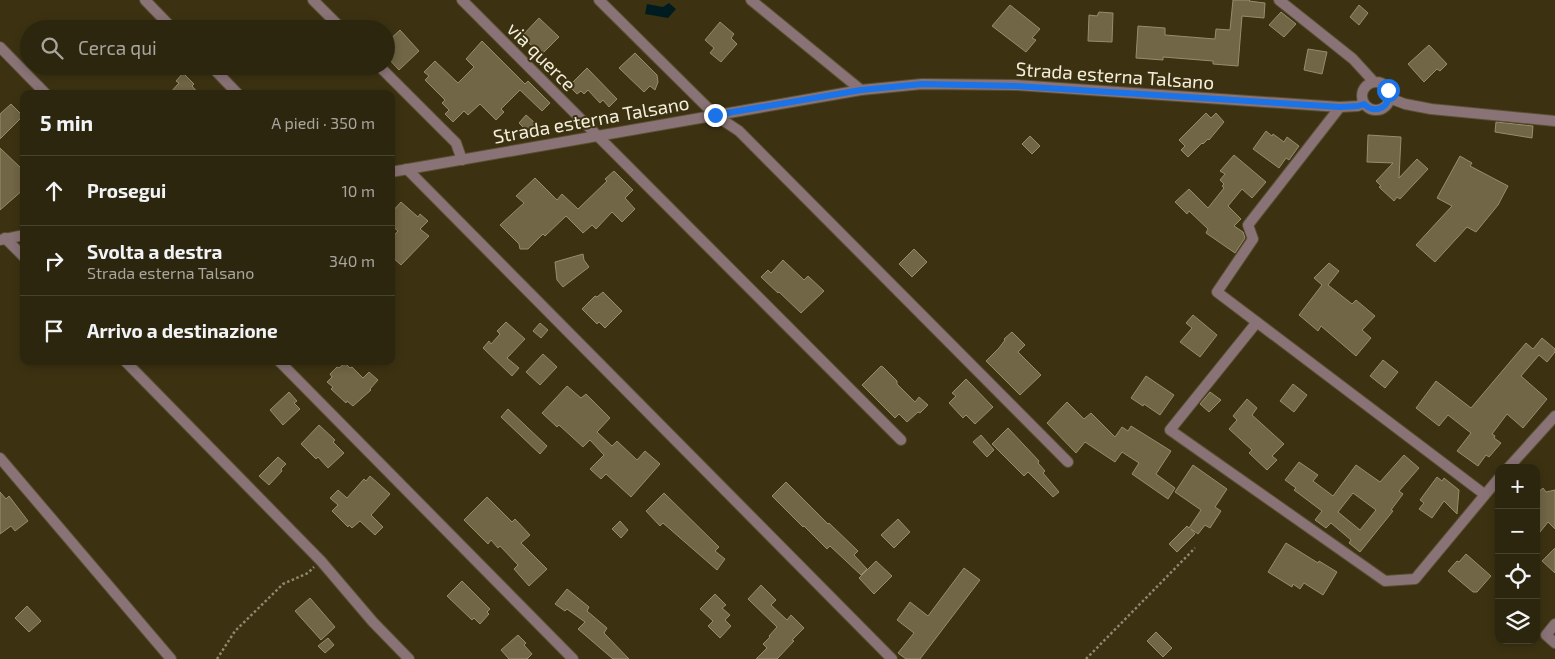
<!DOCTYPE html>
<html lang="it">
<head>
<meta charset="utf-8">
<style>
  :root { --surface:#2d260e; --page:#39321c; --text:#f1f3f6; --muted:#a7a59e; --line:#48432e }
  body { margin:0; font-family:"Exo 2",sans-serif; background:var(--page); color:var(--text) }
  .controls { position:absolute; right:15px; bottom:15px; display:grid; overflow:hidden; border-radius:10px; box-shadow:0 2px 8px #0003 }
  .controls button { width:45px; height:45px; display:grid; place-items:center; padding:0; border:0; border-bottom:1px solid var(--line); background:var(--surface); color:var(--text); font:25px sans-serif }
  .stop { position:absolute; width:15px; height:15px; margin:-11px; border:4px solid #1a73e8; border-radius:50%; background:#fff }
  .stop.end { background:#1a73e8; border-color:#fff; box-shadow:0 1px 5px #0008 }
  .list { margin:0; padding:0; list-style:none }
  h2 { display:flex; justify-content:space-between; align-items:center; height:65px; margin:0; padding:0 20px; font-size:21px }
  h2 small { font-size:16px; font-weight:400; color:var(--muted) }
  .list li { display:grid; grid-template-columns:32px 1fr auto; gap:15px; align-items:center; box-sizing:border-box; height:70px; padding:0 20px; border-top:1px solid var(--line) }
  .list b { display:block; font-size:19px; white-space:nowrap }
  .list p { margin:0; font-size:16px; white-space:nowrap; color:var(--muted) }
  .list em { font-size:16px; font-style:normal; color:var(--muted) }
  .icon { flex:none; width:28px; height:28px; fill:none; stroke:currentColor; stroke-width:2; stroke-linecap:round; stroke-linejoin:round }
  .map { position:relative; flex:none; width:1555px; height:659px; overflow:hidden }
  .search { position:absolute; background:var(--surface); box-shadow:0 2px 8px #0003; left:20px; top:20px; width:375px; height:55px; display:flex; align-items:center; gap:12px; box-sizing:border-box; padding:0 18px; border-radius:28px; color:var(--muted); font-size:19px }
  .panel { position:absolute; background:var(--surface); box-shadow:0 2px 8px #0003; left:20px; top:90px; width:375px; height:275px; border-radius:10px }
  .map>svg:first-child { display:block }
  .water { fill:#001c21 }
  .building { fill:#716645; stroke:#988d6b; fill-rule:evenodd }
  .lines { fill:none; stroke-linecap:round; stroke-linejoin:round }
  .minor-casing { stroke:#595032; stroke-width:12 }
  .tertiary-casing { stroke:#595032; stroke-width:12 }
  .path { stroke:#91896f; stroke-width:2.5; stroke-dasharray:2.5 2.5; stroke-linecap:butt }
  .minor { stroke:#897376; stroke-width:10 }
  .tertiary { stroke:#897376; stroke-width:10 }
  .route { stroke:#1a73e8; stroke-width:6 }
  .labels { text-anchor:middle; dominant-baseline:central; stroke-width:4; stroke-linejoin:round; paint-order:stroke }
  .street-label { font-size:19px; fill:#f4eedc; stroke:#3c3212 }
</style>
</head>
<body>
<div class="map">
<svg width="1555" height="659" viewBox="0 0 1555 659">
  <rect width="100%" height="100%" fill="#3c3212"/>
  <!-- water -->
  <path class="water" d="M669,3L676,9L668,18L645,14L647,4L663,7Z"/>
  <!-- building -->
  <path class="building" d="M1233,0H1250L1249,1L1265,3L1264,18L1242,16L1238,66L1213,64V61L1163,57V60L1136,58L1138,26L1165,28V35L1215,39L1216,29L1230,30Z
    M1010,5L1040,29L1032,38L1036,40L1026,52L992,26Z
    M1359,5L1368,13L1359,25L1350,17Z
    M1099,12L1113,13L1112,42L1088,41L1089,15L1097,16Z
    M1281,12L1296,24L1284,37L1269,25Z
    M539,18L559,37L541,55L522,36Z
    M720,22L734,34L731,38L737,44L721,62L710,53L714,48L705,40Z
    M400,30L419,51L399,70L386,56V43Z
    M482,41L525,84L528,81L550,103L542,111L520,90L501,109L504,112L496,120L480,104L468,115L464,111L453,122L445,114L449,110L442,103L445,100L425,80L429,76L424,72L435,61L458,83L474,67L466,59Z
    M1429,45L1447,64L1440,71L1437,69L1424,82L1408,64Z
    M1308,49L1327,52L1322,74L1304,70Z
    M635,53L657,75L658,82L655,90L650,86L644,92L619,68Z
    M587,68L617,99L609,107L603,100L600,103L588,90L584,94L581,91L577,94L569,86Z
    M183,73L194,84L192,86L199,94H169L179,83L176,81Z
    M11,104L23,116L0,139V114Z
    M1206,113L1211,118L1216,113L1224,122L1209,140L1208,139L1203,144L1202,143L1188,157L1181,150L1185,146L1179,140Z
    M526,115L535,123L527,131L519,123Z
    M1496,122L1533,126L1532,138L1495,132Z
    M1266,131L1272,136L1273,134L1284,142L1287,137L1299,146L1289,160L1286,158L1279,168L1253,149Z
    M1368,135L1401,137L1399,178L1417,159L1428,169L1400,199L1397,197L1394,201L1379,187L1381,186L1376,181L1393,163L1367,162Z
    M1030,136L1040,146L1032,154L1022,144Z
    M0,148L24,171V189L0,210Z
    M1234,155L1266,182L1252,198L1242,189L1228,206L1241,219L1234,226L1243,232L1245,238L1235,253L1206,233L1208,229L1189,211L1187,214L1175,202L1189,189L1208,208L1224,188L1222,186L1224,184L1220,180L1225,174L1220,171Z
    M1460,156L1472,163L1470,166L1508,186L1498,205L1476,232L1467,227L1435,262L1416,245L1452,206L1437,198Z
    M614,171L633,190L625,198L635,209L622,222L612,212L596,229L592,225L583,233L566,216L545,236L543,234L528,249H520L519,244L500,225L524,203L516,196L535,178L557,200L562,194L578,209L607,181L605,179Z
    M401,202L418,217L420,214L428,221L420,229L429,236L401,265L391,256V239L398,231L391,225V213Z
    M914,249L927,262L912,277L899,264Z
    M583,254L584,260L589,267L563,287L557,280L555,262Z
    M783,260L804,280L808,276L824,291L801,313L779,292L778,293L761,277L768,270L771,273Z
    M1329,263L1339,271L1328,285L1352,304L1356,300L1375,316L1362,330L1371,338L1356,356L1321,326L1318,331L1299,315L1322,285L1314,278Z
    M603,292L622,311L605,328L599,322L597,324L582,309L595,296L597,297Z
    M1193,315L1217,335L1200,357L1180,342L1192,328L1186,323Z
    M506,322L525,339L507,358L519,368L512,376L483,348L489,341L491,344L500,334L497,331Z
    M540,323L548,330L541,338L533,331Z
    M1012,332L1025,345L1018,352L1041,375L1020,395L986,361L999,348L1005,340L1004,339Z
    M1542,338L1555,349V352L1547,362L1539,355L1521,376L1547,399L1523,428L1507,414L1492,434L1495,436L1494,438L1501,443L1489,457L1486,455L1478,466L1457,451L1471,433L1448,415L1439,426L1416,408L1436,381L1471,408L1526,343L1533,349Z
    M543,354L557,367L540,385L526,372Z
    M1383,360L1398,372L1385,388L1370,376Z
    M345,363L350,368L352,367L363,378L369,372L378,380L370,389L371,390L353,406L347,401L346,403L331,389L333,387L327,382L332,377L330,374L337,367L339,368Z
    M881,366L883,367L897,381V384L915,402L919,397L928,405L920,413L918,412L907,422L899,414L895,418L862,385Z
    M1146,376L1174,395L1160,415L1144,404L1143,406L1131,398Z
    M966,379L993,407L975,424L966,415L963,418L949,403L956,396L952,393Z
    M1293,384L1307,395L1294,412L1280,401Z
    M567,386L581,398L586,394L610,418L597,432L612,446L617,441L637,460L645,451L660,464L631,497L606,474L601,479L590,469L604,455L590,440L583,447L559,425L557,427L542,413Z
    M289,392L297,401L294,403L300,409L283,425L270,410Z
    M1210,392L1221,400L1209,412L1200,404Z
    M1247,399L1257,408L1252,415L1284,444L1272,456L1277,460L1267,470L1249,453L1252,450L1229,429L1237,420L1233,416Z
    M1067,402L1084,419L1091,413L1115,437L1122,427L1128,431L1131,426L1171,451L1156,474L1175,488L1168,499L1132,474L1139,463L1122,452L1115,462L1085,442L1076,453L1047,423Z
    M508,409L547,446L540,454L501,417Z
    M319,425L335,440L333,442L344,453L328,468L318,457L316,459L301,444Z
    M1008,428L1039,461L1038,463L1045,471L1043,473L1059,492L1053,497L1028,472L1024,476L992,444Z
    M981,435L994,450L987,457L973,442Z
    M1404,455L1419,468L1399,491L1403,494L1391,510L1393,511L1360,552L1349,543L1351,540L1331,523L1326,528L1315,520L1322,511L1294,490L1296,488L1285,480L1299,462L1318,475L1313,481L1333,496L1356,465L1380,482ZM1353,493L1376,510L1360,530L1338,512Z
    M278,457L286,464L281,469L282,471L269,485L259,476Z
    M1193,465L1227,489L1215,507L1221,511L1210,528L1205,525L1198,534L1191,529L1195,534L1177,552L1169,544L1187,526L1189,528L1201,510L1175,492Z
    M370,476L390,494L371,515L383,527L375,535L360,521L352,528L349,525L348,527L332,511L338,505L330,498L338,490L347,498L364,479L366,481Z
    M1437,477L1442,481L1444,478L1459,490L1457,514L1444,501L1432,518L1419,509L1424,503L1420,500Z
    M786,482L828,524L829,523L858,551L854,555L867,569L861,575L830,546L827,549L804,526L803,527L772,496Z
    M1543,488L1546,492L1555,490V529L1548,522L1536,537V494Z
    M0,492L6,499L9,496L28,521L15,531L11,526L0,534Z
    M664,493L719,547L715,551L725,559L717,570L663,523L660,526L646,511Z
    M487,497L512,522L515,519L530,535L521,543L547,569L529,586L514,569L518,565L500,546L498,548L491,540L488,544L464,520Z
    M898,519L910,532L894,548L881,535Z
    M620,521L628,530L621,538L612,529Z
    M1286,543L1318,563L1319,561L1337,572L1323,595L1304,583L1300,589L1293,584L1292,587L1268,572Z
    M1555,548V573L1542,561Z
    M1466,554L1491,576L1477,592H1473L1448,571L1457,561L1459,562Z
    M876,561L892,576L874,594L859,578Z
    M964,568L980,580L920,659H906L898,653L914,633L897,620L910,602L928,616Z
    M462,581L490,609L487,612L489,614L480,624L474,618L472,620L447,596Z
    M761,585L776,600L771,605L787,620L791,615L804,628L792,640L794,641L777,659H756L767,648L763,644L770,637L769,636L777,627L748,599Z
    M567,589L589,607L587,611L607,628L604,633L629,659H613L578,629L585,622L567,609L565,611L555,604Z
    M715,594L726,605L722,608L730,615L725,620L731,626L720,638L708,626L713,621L700,609Z
    M310,598L335,627L321,640L295,611Z
    M27,606L41,621L29,632L15,618Z
    M1156,632L1172,648L1163,657L1147,641Z
    M518,635L526,643L524,645L532,654L527,659H509L501,650Z
    M328,638L334,645L325,653L318,646Z"/>
  <g class="lines">
    <!-- minor casing -->
    <g class="minor-casing">
      <path id="minor" d="M145,0L173,29
        M313,0L342,29
        M462,0L901,440
        M599,0L715,115L739,131L1068,462
        M751,0L861,90
        M0,47L46,94
        M211,66L238,94
        M379,66L456,143L462,160
        M1340,107L1248,225L1253,239L1217,292L1484,494
        M407,169L892,659
        M5,238L24,257
        M1257,322L1170,430L1385,581L1415,579L1499,478
        M125,361L321,561L373,622L409,659
        M279,361L573,659
        M0,458L171,659
        M1508,468L1555,416
        M1555,624L1546,635L1555,643"/>
    </g>
    <!-- tertiary casing -->
    <g class="tertiary-casing">
      <path id="tertiary" d="M1279,0L1353,59L1374,82
        M1362 96a14 14 0 1 1 28 0a14 14 0 1 1-28 0Z
        M1389,98L1405,104L1431,109L1555,121
        M391,172L861,90L922,84L1015,85L1340,107L1358,106L1364,103
        M0,240L24,235"/>
    </g>
    <!-- path -->
    <path class="path" d="M217,659L235,631L283,584L308,573L314,567
      M1086,659L1195,548"/>
    <!-- minor -->
    <use href="#minor" class="minor"/>
    <!-- tertiary -->
    <use href="#tertiary" class="tertiary"/>
  </g>
  <g class="lines">
    <!-- route -->
    <path class="route" d="M715,115L861,90L922,84L1015,86L1340,107L1358,106L1364,104C1375,116 1393,106 1388,90"/>
  </g>
  <g class="labels">
    <!-- street labels -->
    <g class="street-label">
      <text transform="translate(542 56) rotate(45)">via querce</text>
      <text transform="translate(1115 75) rotate(4)">Strada esterna Talsano</text>
      <text transform="translate(591 119) rotate(-10)">Strada esterna Talsano</text>
    </g>
  </g>
</svg>
<div class="controls">
<button>+</button>
<button>−</button>
<button><svg class="icon" aria-label="locate" viewBox="0 0 24 24"><circle cx="12" cy="12" r="6"/><path d="M12 2v4M12 18v4M2 12h4M18 12h4"/></svg></button>
<button><svg class="icon" aria-label="layers" viewBox="0 0 24 24"><path d="M12 4l9 5-9 5-9-5zM3 14l9 5 9-5"/></svg></button>
</div>
<div class="stop" style="left:1388px;top:90px"></div>
<div class="stop end" style="left:715px;top:115px"></div>
<div class="search"><svg class="icon" aria-label="search" viewBox="0 0 24 24"><circle cx="10" cy="10" r="6"/><path d="M15 15l6 6"/></svg>Cerca qui</div>
<section class="panel">
<h2>5 min<small>A piedi · 350 m</small></h2>
<ul class="list">
<li><svg class="icon" aria-label="ahead" viewBox="0 0 24 24"><path d="M12 20V5M6 11l6-6 6 6"/></svg><div><b>Prosegui</b></div><em>10 m</em></li>
<li><svg class="icon" aria-label="right" viewBox="0 0 24 24"><path d="M7 20v-9h11M14 6l5 5-5 5"/></svg><div><b>Svolta a destra</b><p>Strada esterna Talsano</p></div><em>340 m</em></li>
<li><svg class="icon" aria-label="arrive" viewBox="0 0 24 24"><path d="M6 21V4h12l-3 4 3 4H6"/></svg><div><b>Arrivo a destinazione</b></div></li>
</ul>
</section>
</div>
</body>
</html>
